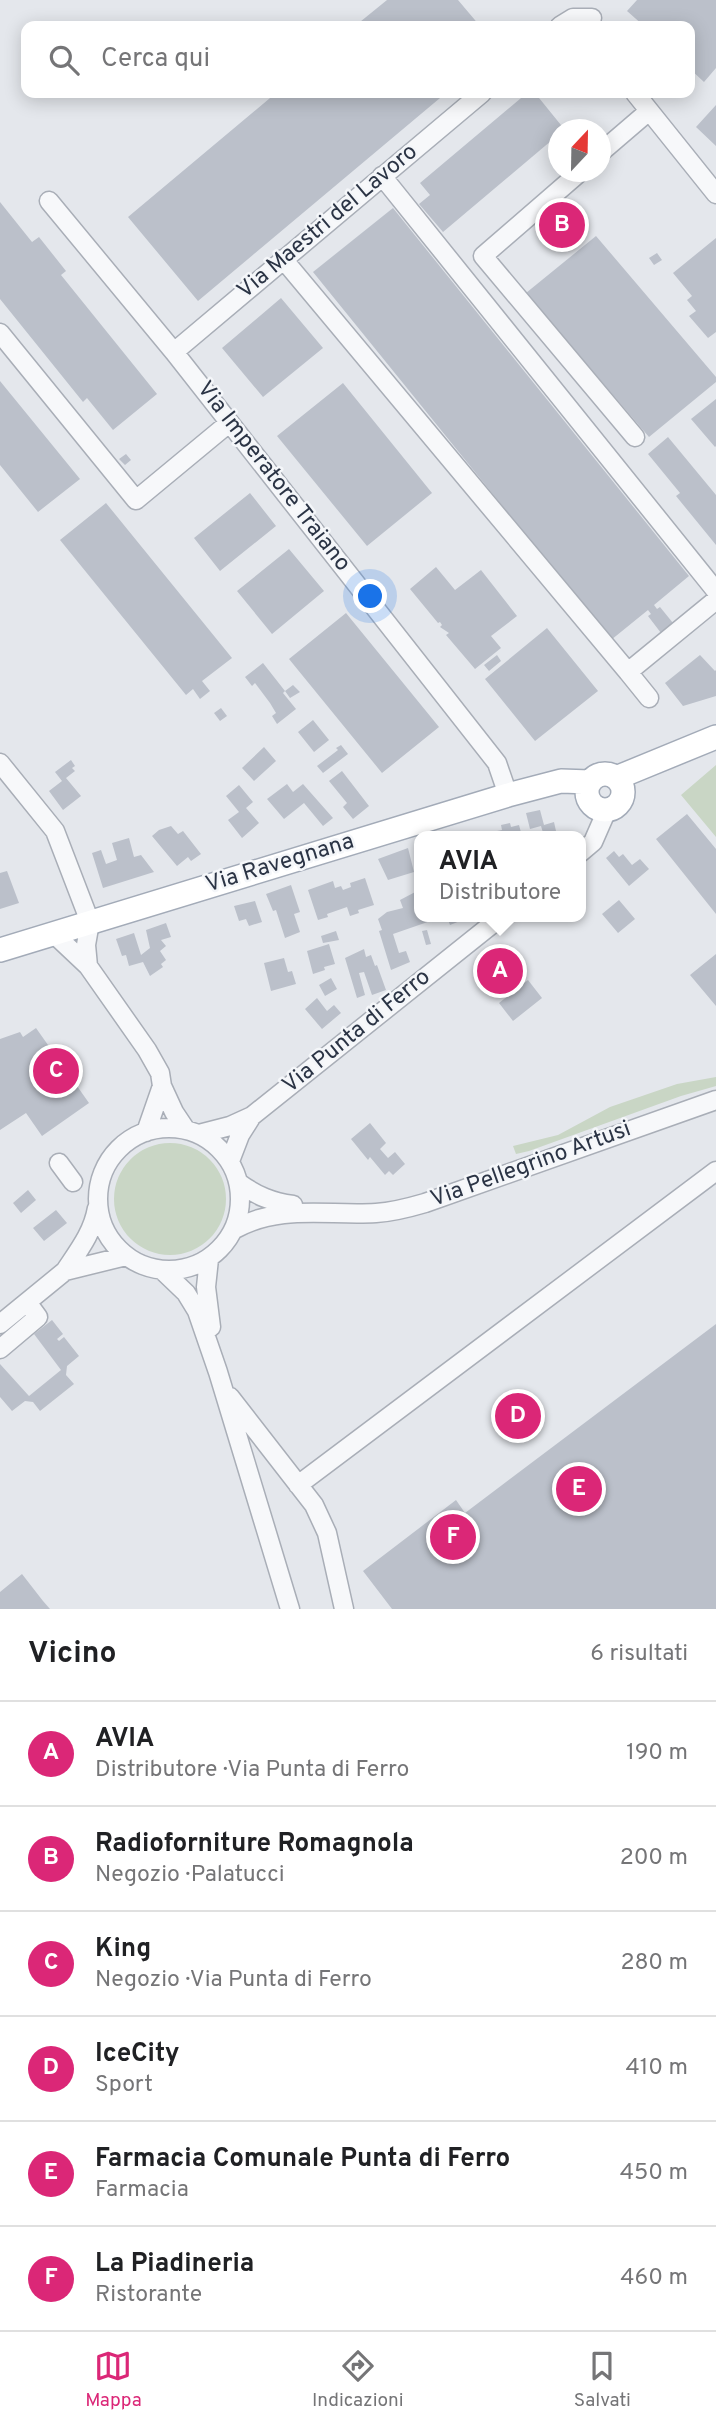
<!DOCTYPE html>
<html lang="it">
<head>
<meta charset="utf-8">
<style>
  :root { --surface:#fff; --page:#f6f6f6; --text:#202124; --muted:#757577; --line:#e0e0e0; --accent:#db2777 }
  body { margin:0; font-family:Overpass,sans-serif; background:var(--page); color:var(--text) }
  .compass { position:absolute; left:548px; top:119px; width:63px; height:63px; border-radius:50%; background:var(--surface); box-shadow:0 4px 18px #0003; rotate:22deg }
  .you { position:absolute; left:371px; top:597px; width:24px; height:24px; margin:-18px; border:5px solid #fff; border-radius:50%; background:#1a73e8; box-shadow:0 0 0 10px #1a73e833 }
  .badge { display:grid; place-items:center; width:46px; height:46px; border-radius:50%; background:var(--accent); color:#fff; font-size:23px; font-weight:700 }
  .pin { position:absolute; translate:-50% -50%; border:4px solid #fff; box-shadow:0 2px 7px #0006 }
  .popup { position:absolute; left:414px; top:831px; width:172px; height:91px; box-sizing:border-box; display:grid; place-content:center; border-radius:14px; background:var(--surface); filter:drop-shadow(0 2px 5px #0005); font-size:23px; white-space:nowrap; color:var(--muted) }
  .popup b { font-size:26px; color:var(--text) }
  .popup::after { content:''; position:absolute; left:50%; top:100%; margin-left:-14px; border:14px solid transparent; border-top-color:var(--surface) }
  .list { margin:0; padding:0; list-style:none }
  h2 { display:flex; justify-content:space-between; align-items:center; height:91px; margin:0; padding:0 28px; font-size:30px }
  h2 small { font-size:23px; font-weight:400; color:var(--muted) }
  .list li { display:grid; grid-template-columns:46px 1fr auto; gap:21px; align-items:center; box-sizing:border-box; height:105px; padding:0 28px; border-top:2px solid var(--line) }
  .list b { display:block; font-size:26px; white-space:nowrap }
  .list p { margin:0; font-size:23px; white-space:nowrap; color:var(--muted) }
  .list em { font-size:23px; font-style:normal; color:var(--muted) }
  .icon { flex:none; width:38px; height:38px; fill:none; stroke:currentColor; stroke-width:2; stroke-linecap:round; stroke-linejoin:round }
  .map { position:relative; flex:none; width:716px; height:1609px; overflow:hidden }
  .search { position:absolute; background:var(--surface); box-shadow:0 4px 18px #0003; left:21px; right:21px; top:21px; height:77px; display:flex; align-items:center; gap:18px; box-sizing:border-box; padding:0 24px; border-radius:14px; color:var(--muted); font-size:26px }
  .sheet { height:721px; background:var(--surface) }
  nav { display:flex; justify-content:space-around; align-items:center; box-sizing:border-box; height:98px; border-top:2px solid var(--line); background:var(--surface); font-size:19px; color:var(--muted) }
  nav a { display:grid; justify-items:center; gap:4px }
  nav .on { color:var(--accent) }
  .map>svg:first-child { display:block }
  .green { fill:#c9d6c5 }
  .building { fill:#bbc0ca }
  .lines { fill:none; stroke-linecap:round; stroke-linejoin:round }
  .minor-casing { stroke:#a9aeb7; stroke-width:21 }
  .major-casing { stroke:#a3abb8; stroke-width:26 }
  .minor { stroke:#f7f8fa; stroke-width:18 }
  .major { stroke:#fff; stroke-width:23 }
  .labels { text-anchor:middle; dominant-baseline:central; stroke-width:5; stroke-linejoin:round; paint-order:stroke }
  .street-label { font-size:23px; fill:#2b3445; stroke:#f4f6f9 }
</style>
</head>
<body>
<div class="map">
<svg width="716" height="1609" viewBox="0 0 716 1609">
  <rect width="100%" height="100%" fill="#e4e7ec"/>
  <!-- green -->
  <path class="green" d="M716,765V837L681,795Z
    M716,1077V1086L681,1096L529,1151L516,1154L513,1146L558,1135L610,1107L677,1084Z
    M114 1199a56 56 0 1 1 112 0a56 56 0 1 1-112 0Z"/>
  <!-- building -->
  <path class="building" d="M387,0H458L480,26H355Z
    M637,0H716V68L704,82L690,69V26H644L627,11Z
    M276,93H446L198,301L128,217Z
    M527,93H535L565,130H558V135L443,232L419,204L430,195L420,183Z
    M716,105V146L696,127Z
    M0,202L32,242L39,237L66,271L61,275L157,394L113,430L87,398L83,402L0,299Z
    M393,208L689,576L654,605L657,609L660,607L673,623L661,633L648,616L651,614L648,610L611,640L313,272Z
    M596,236L716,377V382L649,437L526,293Z
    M716,238V332L708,338L689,316L696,311L687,300L692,296L673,273Z
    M657,253L662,260L654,265L649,258Z
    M281,298L323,348L263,397L222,348Z
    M0,381L80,479L38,512L0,465Z
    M343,383L432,493L367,546L277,436Z
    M716,399V446L715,447L691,419Z
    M668,437L716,495V545L676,496L680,493L648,454Z
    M126,454L131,460L125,465L119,459Z
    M250,493L276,526L220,571L194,538Z
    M106,503L232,658L202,681L210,691L200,699L193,689L186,695L60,540Z
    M289,549L324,591L272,634L237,591Z
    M436,567L455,590L481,570L517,616L491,636L501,648L475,669L446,635L449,633L440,627L442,625L440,622L438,623L410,589Z
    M346,613L439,727L382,773L289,659Z
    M547,628L598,691L535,741L485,679Z
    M497,655L501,661L489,671L484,665Z
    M700,655L715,671L716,670V696L683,706L665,683Z
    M263,663L285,691L283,693L296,709L277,724L272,716L276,713L270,703L255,683L252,686L245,677Z
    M293,685L300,692L290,698L285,691Z
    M221,708L227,716L220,721L214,713Z
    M313,720L329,740L314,752L298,732Z
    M341,745L348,754L323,773L317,766L338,750L336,748Z
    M264,747L276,761L254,781L242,768Z
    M71,760L75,766L72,768L75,771L66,778L81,796L63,810L49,791L62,781L55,772Z
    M342,771L369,806L353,819L343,807L347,803L329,781Z
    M287,784L293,792L303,784L333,818L323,826L304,803L284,819L267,799Z
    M239,785L253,802L246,808L259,823L242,838L228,820L239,812L226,796Z
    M540,810L544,825L554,822L556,831L551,832L552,836H544L541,826L530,829L526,813Z
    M687,814L716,849V914L656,839Z
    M510,823L511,827L519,825L522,836H498L497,831L502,830L501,825Z
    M171,826L178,834L183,831L201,854L191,861L188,857L177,866L152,836L159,830Z
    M129,838L134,857L141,855L154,872L103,888L92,853L101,850L106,864L117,860L112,843Z
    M408,848L414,872L388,880L378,859Z
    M614,851L619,857L623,854L632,865L640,859L649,869L629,886L606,858Z
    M7,871L19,903L0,909V873Z
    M365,878L374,905L358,910L359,913L350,916L347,907L327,914L328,917L318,920L308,890L333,881L335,888L341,886L343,890L351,887L350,883Z
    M291,885L300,912L294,914L300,932L285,938L276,910L273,911L266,894Z
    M419,890V917H442L393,934L399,953L406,951L410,962L391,970L379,931L382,930L378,919L387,912L403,908L400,900Z
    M619,900L635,919L618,933L602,914Z
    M255,901L262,922L249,926L246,919L239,921L234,906Z
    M447,917H459L460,921L450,925Z
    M166,923L171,937L161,940L166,946L160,951L166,960L161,964L163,967L150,976L143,962L129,966L126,955L122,956L116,939L134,933L141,955L150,948L146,930Z
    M427,930L431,944L426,945L422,931Z
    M336,931L339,940L323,943L321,936Z
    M329,944L335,964L324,967L325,970L313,974L307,951Z
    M364,949L366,957L371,955L375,966L377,965L386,990L372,995L364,972L359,973L365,995L357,998L345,958Z
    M498,951L520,977L498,996L476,969Z
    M716,954V1006L690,975Z
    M284,958L288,972L292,971L296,984L271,991L264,963Z
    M331,978L337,989L325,996L319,985Z
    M528,980L542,998L513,1021L499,1003Z
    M317,998L327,1011L334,1005L341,1013L322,1029L305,1009Z
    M36,1028L89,1103L42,1136L26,1113L0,1130V1039L20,1032L23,1037Z
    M370,1123L386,1143L380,1149L388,1158L395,1152L405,1164L393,1175L389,1171L385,1175L370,1157L368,1160L351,1139Z
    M28,1190L36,1200L21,1213L13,1203Z
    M56,1210L67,1223L44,1241L33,1228Z
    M52,1320L63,1334L57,1339L59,1341L64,1337L79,1356L67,1366L66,1375L74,1384L40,1411L33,1402L25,1401L12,1411L0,1397V1364L29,1396L61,1370L34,1334Z
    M716,1324V1609H392L363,1571L456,1500L465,1513Z
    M22,1574L43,1601L50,1609H0V1592Z"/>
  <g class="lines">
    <!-- minor casing -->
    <g class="minor-casing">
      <path id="minor" d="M560,26L573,18H592
        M635,93L716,194
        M600,153L649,111
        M580,172L483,256L635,437
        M382,176L716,591
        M49,201L174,352L497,763L508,795
        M283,259L628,672L716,600
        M0,333L136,500L229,423
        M174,352L482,93
        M628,672L649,698
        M0,763L55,831L90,922L86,945L88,966
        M580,853L593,842L607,810
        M53,933L88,966L147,1050L160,1073L162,1086L174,1112L186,1130
        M98 1199a71 71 0 1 1 142 0a71 71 0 1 1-142 0Z
        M146,1132L162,1086
        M199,1134L230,1126L252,1116
        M230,1161L240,1135L252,1116L501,917
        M59,1163L73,1182
        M239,1183C257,1196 272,1202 293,1205
        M235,1229C280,1204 327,1216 376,1213C393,1212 408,1208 425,1203L716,1100
        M209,1259L206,1287L211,1327
        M162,1270L186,1293L197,1311L218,1372L290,1609
        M65,1271C79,1250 93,1232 97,1208
        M0,1324L65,1271L126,1256
        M0,1349L38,1317L27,1302
        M230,1397L314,1505L327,1533L344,1609
        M298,1485L716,1171"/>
    </g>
    <!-- major casing -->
    <g class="major-casing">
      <path id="major" d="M587 792a18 18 0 1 1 36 0a18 18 0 1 1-36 0Z
        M616,778L716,737
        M0,950L508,795L561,781L590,782"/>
    </g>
    <!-- minor -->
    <use href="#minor" class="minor"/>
    <!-- major -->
    <use href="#major" class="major"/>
  </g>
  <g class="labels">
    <!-- street labels -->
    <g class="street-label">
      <text transform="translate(328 222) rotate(-40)">Via Maestri del Lavoro</text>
      <text transform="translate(273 477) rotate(52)">Via Imperatore Traiano</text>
      <text transform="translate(280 864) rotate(-17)">Via Ravegnana</text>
      <text transform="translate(357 1032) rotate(-39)">Via Punta di Ferro</text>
      <text transform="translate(531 1165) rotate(-20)">Via Pellegrino Artusi</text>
    </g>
  </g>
</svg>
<svg class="compass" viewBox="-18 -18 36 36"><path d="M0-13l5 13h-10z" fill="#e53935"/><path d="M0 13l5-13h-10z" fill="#757577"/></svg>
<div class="you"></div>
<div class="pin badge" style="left:500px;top:971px">A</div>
<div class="popup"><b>AVIA</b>Distributore</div>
<div class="pin badge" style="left:562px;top:225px">B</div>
<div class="pin badge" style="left:56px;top:1071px">C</div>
<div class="pin badge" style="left:518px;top:1416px">D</div>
<div class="pin badge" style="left:579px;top:1489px">E</div>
<div class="pin badge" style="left:453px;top:1537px">F</div>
<div class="search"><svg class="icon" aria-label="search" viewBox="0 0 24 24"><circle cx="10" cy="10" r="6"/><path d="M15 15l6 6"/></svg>Cerca qui</div>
</div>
<section class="sheet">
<h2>Vicino<small>6 risultati</small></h2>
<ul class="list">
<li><span class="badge">A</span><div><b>AVIA</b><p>Distributore · Via Punta di Ferro</p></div><em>190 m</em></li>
<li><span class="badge">B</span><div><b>Radioforniture Romagnola</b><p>Negozio · Palatucci</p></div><em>200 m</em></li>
<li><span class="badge">C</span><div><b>King</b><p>Negozio · Via Punta di Ferro</p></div><em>280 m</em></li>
<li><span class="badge">D</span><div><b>IceCity</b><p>Sport</p></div><em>410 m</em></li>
<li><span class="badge">E</span><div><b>Farmacia Comunale Punta di Ferro</b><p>Farmacia</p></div><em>450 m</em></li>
<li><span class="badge">F</span><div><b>La Piadineria</b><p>Ristorante</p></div><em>460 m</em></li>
</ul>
</section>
<nav>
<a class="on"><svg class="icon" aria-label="map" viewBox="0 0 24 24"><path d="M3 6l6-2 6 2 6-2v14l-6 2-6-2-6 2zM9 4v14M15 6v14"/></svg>Mappa</a>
<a><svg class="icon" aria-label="directions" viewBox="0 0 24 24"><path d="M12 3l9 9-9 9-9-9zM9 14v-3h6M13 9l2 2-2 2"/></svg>Indicazioni</a>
<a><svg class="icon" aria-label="saved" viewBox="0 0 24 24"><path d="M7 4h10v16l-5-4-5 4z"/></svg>Salvati</a>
</nav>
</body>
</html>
